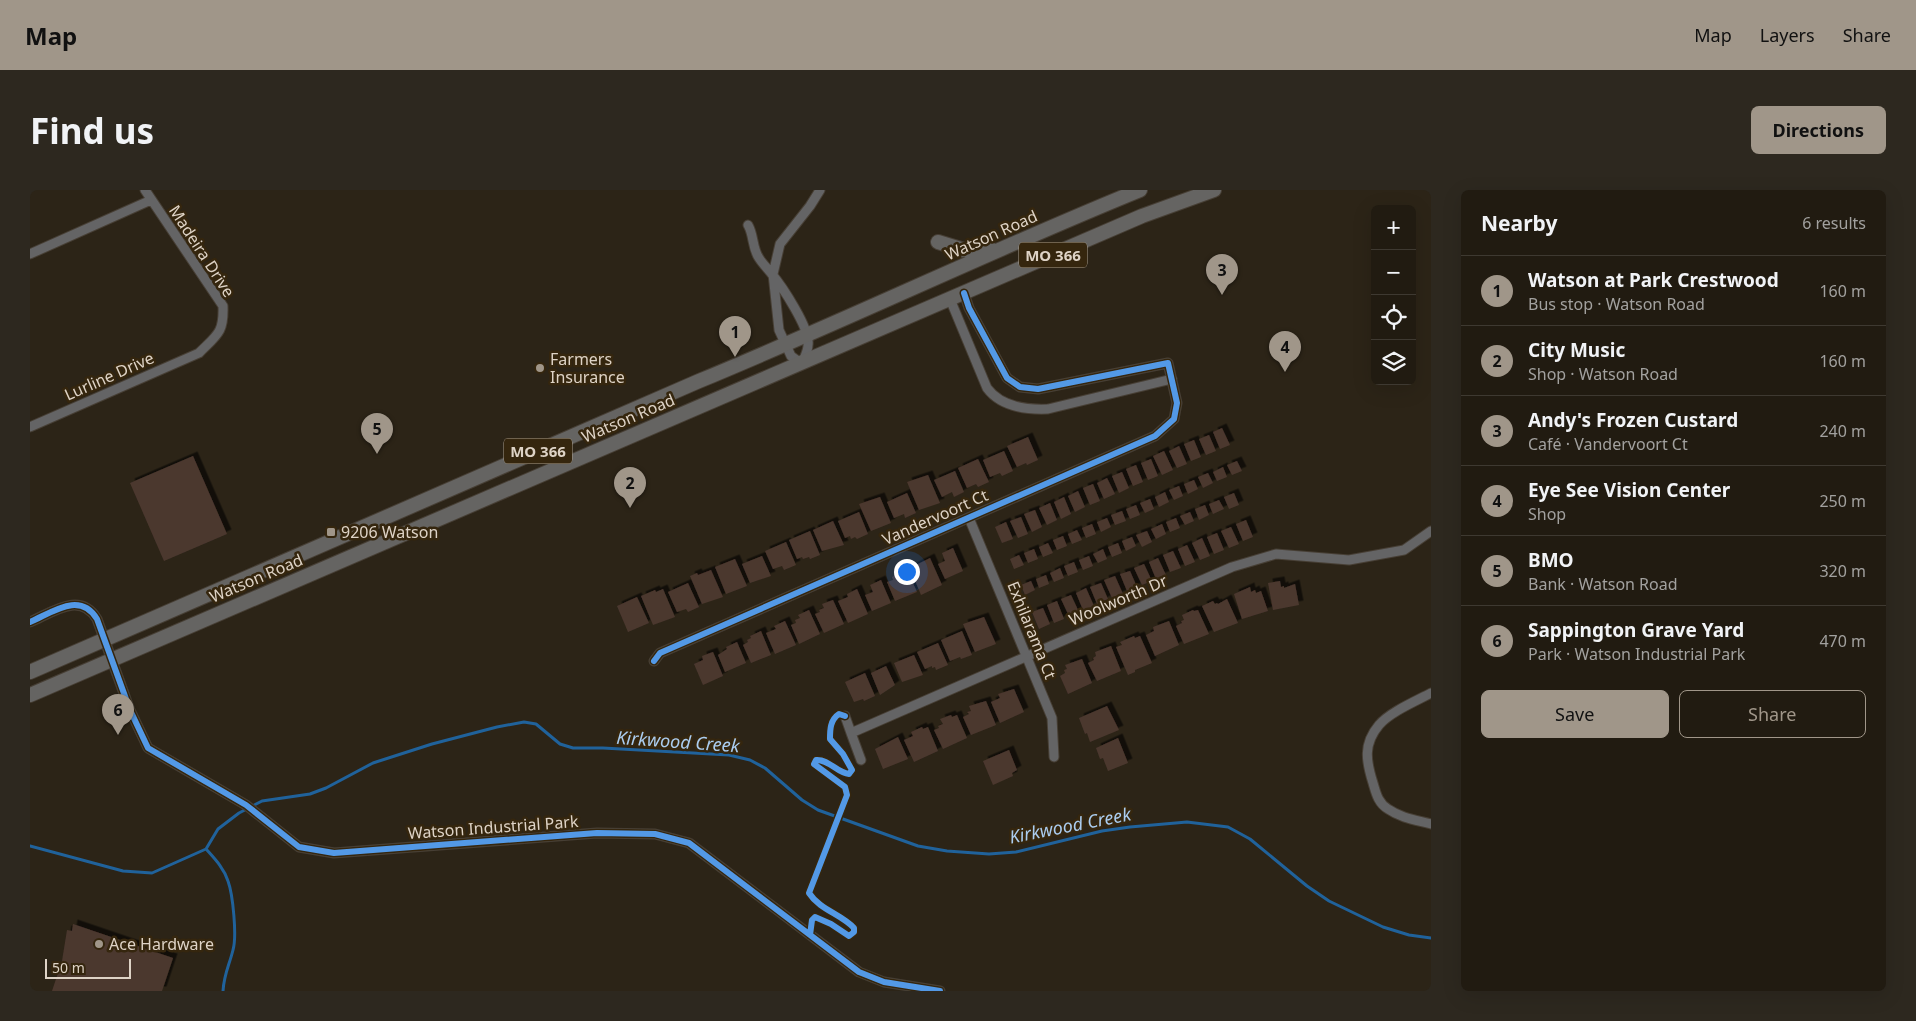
<!DOCTYPE html>
<html lang="en">
<head>
<meta charset="utf-8">
<style>
  :root { --surface:#211b11; --page:#2d281f; --text:#f1f3f6; --muted:#a2a19f; --line:#3e3931; --accent:#a09689 }
  body { margin:0; font-family:"Noto Sans",sans-serif; background:var(--page); color:var(--text) }
  .controls { position:absolute; right:15px; top:15px; display:grid; overflow:hidden; border-radius:8px; box-shadow:0 5px 20px #0002 }
  .controls button { width:45px; height:45px; display:grid; place-items:center; padding:0; border:0; border-bottom:1px solid var(--line); background:var(--surface); color:var(--text); font:25px sans-serif }
  .scale { position:absolute; left:15px; bottom:12px; width:86px; box-sizing:border-box; padding-left:5px; border:2px solid #ded3c6; border-top:0; font-size:14px; line-height:18px; white-space:nowrap; color:#ded3c6; -webkit-text-stroke:4px #35260e; paint-order:stroke }
  .you { position:absolute; left:876px; top:381px; width:18px; height:18px; margin:-12px; border:4px solid #fff; border-radius:50%; background:#1a73e8; box-shadow:0 0 0 8px #1a73e833 }
  .badge { display:grid; place-items:center; width:32px; height:32px; border-radius:50%; background:var(--accent); color:#111; font-size:16px; font-weight:700 }
  .pin { position:absolute; translate:-50% -41px; filter:drop-shadow(0 1px 2px #0008) }
  .pin::after { content:''; position:absolute; top:26px; width:18px; height:15px; background:inherit; clip-path:polygon(0 0,100% 0,50% 100%) }
  .list { margin:0; padding:0; list-style:none }
  h2 { display:flex; justify-content:space-between; align-items:center; height:65px; margin:0; padding:0 20px; font-size:21px }
  h2 small { font-size:16px; font-weight:400; color:var(--muted) }
  .list li { display:grid; grid-template-columns:32px 1fr auto; gap:15px; align-items:center; box-sizing:border-box; height:70px; padding:0 20px; border-top:1px solid var(--line) }
  .list b { display:block; font-size:19px; white-space:nowrap }
  .list p { margin:0; font-size:16px; white-space:nowrap; color:var(--muted) }
  .list em { font-size:16px; font-style:normal; color:var(--muted) }
  .actions { display:flex; gap:10px; padding:15px 20px }
  .actions a { flex:1; padding:11px 0; border:1px solid var(--accent); border-radius:8px; text-align:center; font-size:18px; color:var(--accent) }
  .actions .main { background:var(--accent); color:#111 }
  .icon { flex:none; width:28px; height:28px; fill:none; stroke:currentColor; stroke-width:2; stroke-linecap:round; stroke-linejoin:round }
  .map { position:relative; flex:none; width:1401px; height:801px; overflow:hidden; border-radius:8px }
  header { display:flex; align-items:center; gap:30px; box-sizing:border-box; height:70px; padding:0 25px; background:var(--accent); color:#111 }
  header strong { font-size:24px }
  nav { display:flex; gap:28px; margin-inline-start:auto; font-size:18px }
  .intro { display:flex; align-items:center; justify-content:space-between; box-sizing:border-box; height:120px; padding:0 30px }
  h1 { margin:0; font-size:35px }
  .button { padding:12px 22px; border-radius:8px; background:var(--accent); color:#111; font-size:18px; font-weight:700 }
  main { display:flex; gap:30px; padding:0 30px }
  aside { flex:1; background:var(--surface); border-radius:8px; box-shadow:0 5px 20px #0002 }
  .map>svg:first-child { display:block }
  .lines { fill:none; stroke-linecap:round; stroke-linejoin:round }
  .stream { stroke:#20629b; stroke-width:3 }
  .building { fill:#4b372f; filter:url(#shadow) }
  .street-casing { stroke:#473f35; stroke-width:11 }
  .primary-casing { stroke:#473f35; stroke-width:16 }
  .street { stroke:#646465; stroke-width:9 }
  .primary { stroke:#656462; stroke-width:14 }
  .cycleway-casing { stroke:#35260e; stroke-width:9 }
  .cycleway { stroke:#5399e6; stroke-width:6 }
  .poi-dot { fill:#a09689; stroke:#35260e; stroke-width:2 }
  .labels { text-anchor:middle; dominant-baseline:central; stroke-width:5; stroke-linejoin:round; paint-order:stroke }
  .shield { fill:#35260e; stroke:#ab9f8f; stroke-width:1 }
  .shield-label { font-size:15px; font-weight:bold; fill:#ded3c6 }
  .street-label { font-size:16px; fill:#ded3c6; stroke:#35260e }
  .poi-label { font-size:16px; fill:#ded3c6; stroke:#35260e; text-anchor:start }
  .water-label { font-size:18px; font-style:italic; fill:#abcdf0; stroke:#35260e }
</style>
</head>
<body>
<header>
<strong>Map</strong>
<nav><a>Map</a><a>Layers</a><a>Share</a></nav>
</header>
<div class="intro"><h1>Find us</h1><a class="button">Directions</a></div>
<main>
<div class="map">
<svg width="1401" height="801" viewBox="0 0 1401 801">
  <defs>
    <filter id="shadow"><feDropShadow dx="4.5" dy="-4.5" stdDeviation="0" flood-color="#0009"/></filter>
  </defs>
  <rect width="100%" height="100%" fill="#2c2417"/>
  <g class="lines">
    <!-- stream -->
    <path class="stream" d="M0,656L93,681L122,683L176,659C184,668 194,678 198,691C203,705 207,746 203,760C199,776 194,784 193,801
      M176,659L188,639L209,623L232,611L280,604L296,598L343,573L402,554L467,537L494,532L506,534L530,554L543,558H573L699,565L720,570L735,578L772,610L788,620L888,656L917,661L959,664L986,662L1072,641L1100,637L1157,632L1198,637L1220,649L1277,696L1299,711L1353,737L1379,745L1401,748"/>
  </g>
  <!-- building -->
  <path class="building" d="M1192,238L1200,255L1190,259L1183,242Z
    M1179,245L1186,261L1176,265L1169,249Z
    M998,247L1008,270L997,275L996,273L987,277L977,256Z
    M1164,250L1171,267L1161,271L1154,254Z
    M1149,256L1157,274L1147,278L1139,261Z
    M974,261L983,281L972,286L970,283L960,287L953,270Z
    M1134,261L1143,280L1132,285L1123,266Z
    M163,266L197,344L134,371L100,293Z
    M948,269L959,292L948,297L946,294L937,298L928,278Z
    M1121,269L1128,286L1118,290L1111,273Z
    M1207,271L1212,281L1202,285L1197,275Z
    M1106,275L1113,292L1103,296L1096,279Z
    M1193,277L1197,287L1187,291L1183,282Z
    M925,281L934,302L924,307L922,302L912,307L904,290Z
    M1092,282L1099,298L1089,303L1082,286Z
    M1178,283L1183,293L1173,298L1168,287Z
    M898,285L910,313L889,320L877,292Z
    M1077,288L1085,304L1074,309L1067,293Z
    M1164,290L1168,299L1158,304L1154,294Z
    M1063,294L1070,311L1060,315L1053,298Z
    M1149,296L1153,306L1144,310L1139,300Z
    M1048,301L1055,317L1045,322L1038,306Z
    M1135,302L1139,312L1129,317L1125,307Z
    M877,303L886,323L875,328L874,324L864,328L857,312Z
    M1204,303L1209,315L1199,319L1194,307Z
    M850,307L861,333L841,341L829,314Z
    M1034,307L1041,324L1031,329L1024,312Z
    M1120,309L1124,319L1115,323L1110,313Z
    M1189,310L1194,319L1183,324L1179,314Z
    M1020,313L1027,330L1017,335L1009,318Z
    M1106,315L1110,325L1100,329L1096,319Z
    M1175,315L1179,325L1169,330L1165,319Z
    M1005,320L1012,337L1002,342L994,324Z
    M1092,321L1096,331L1085,335L1081,325Z
    M829,322L838,344L827,349L825,347L821,349L820,346L815,348L808,331Z
    M1160,322L1164,331L1155,335L1150,326Z
    M991,327L998,344L988,348L980,331Z
    M1077,328L1081,337L1071,342L1067,332Z
    M1146,328L1150,338L1140,342L1136,332Z
    M1216,330L1223,347L1213,351L1206,334Z
    M803,331L814,355L792,361L783,340Z
    M976,332L983,349L972,353L965,337Z
    M1062,334L1066,344L1056,348L1052,338Z
    M1132,334L1136,344L1126,349L1121,339Z
    M1201,337L1209,354L1199,358L1191,341Z
    M1047,340L1052,350L1042,354L1038,344Z
    M780,341L790,365L780,369L779,367L773,369L772,367L767,369L759,350Z
    M1117,341L1122,352L1112,357L1106,345Z
    M1187,343L1194,360L1184,364L1177,347Z
    M1033,346L1037,356L1027,360L1023,350Z
    M1102,347L1106,356L1096,361L1092,351Z
    M1172,348L1180,366L1170,370L1162,353Z
    M756,352L766,375L754,380L752,376L743,379L735,361Z
    M1018,353L1023,363L1013,367L1009,357Z
    M1088,353L1092,363L1082,367L1078,357Z
    M1157,355L1165,372L1155,376L1148,359Z
    M923,358L933,381L915,389L908,374L915,371L912,363Z
    M1004,359L1008,369L998,373L994,363Z
    M1073,359L1077,369L1068,373L1063,364Z
    M1143,361L1151,378L1140,382L1133,365Z
    M989,365L994,375L984,379L980,369Z
    M732,366L741,386L720,393L712,374Z
    M1059,366L1063,376L1053,380L1049,370Z
    M900,368L912,395L891,405L880,378Z
    M1128,368L1136,385L1126,389L1119,372Z
    M705,369L717,396L696,404L685,377Z
    M1044,372L1048,382L1038,386L1034,376Z
    M1114,374L1122,391L1112,395L1104,378Z
    M876,378L887,402L865,411L857,392L863,390L862,387L866,385L865,383Z
    M1030,378L1034,388L1024,392L1020,383Z
    M681,380L693,407L672,414L660,386L667,383L668,385Z
    M1100,381L1107,397L1097,401L1090,384Z
    M1016,385L1019,394L1009,398L1006,389Z
    M1085,386L1093,404L1082,408L1074,390Z
    M851,390L861,413L842,421L835,405L843,402L840,395Z
    M1001,391L1005,400L995,405L991,395Z
    M1250,391L1251,397L1254,396V398L1265,394L1269,415L1243,420L1238,393Z
    M658,393L669,417L658,422L656,419L647,422L638,402Z
    M1071,393L1078,409L1067,414L1060,397Z
    M1220,397L1221,402L1225,400L1226,403L1231,401L1238,421L1212,429L1204,404Z
    M1056,398L1064,416L1053,420L1046,403Z
    M633,399L645,427L623,435L611,406L625,400L626,402Z
    M827,399L838,424L818,433L808,411L818,407L817,404Z
    M1041,405L1049,422L1039,426L1031,409Z
    M607,407L619,433L598,442L587,416Z
    M1197,409L1208,433L1184,442L1172,416L1183,411L1185,414L1187,413L1188,414Z
    M803,410L814,434L794,443L785,424L790,422L789,420L794,418L792,414Z
    M1027,411L1034,429L1024,433L1017,415Z
    M1013,418L1020,434L1009,439L1002,422Z
    M779,420L790,444L769,454L761,435L766,433L765,430L770,428L768,425Z
    M1163,420L1164,421L1168,420L1179,444L1154,454L1146,436L1152,433L1151,431L1154,430L1152,425Z
    M954,427L966,454L945,462L933,434Z
    M755,431L766,455L745,464L736,443L746,439L744,436Z
    M1139,431L1149,455L1125,466L1116,445L1124,441L1123,437Z
    M731,441L741,465L721,473L713,455L718,452L717,450L721,448L720,446Z
    M932,441L942,465L931,469L930,467L920,471L911,450Z
    M1104,446L1105,448L1110,446L1122,473L1105,480V482L1098,485L1086,457L1092,455L1090,452Z
    M707,452L716,473L695,482L688,465L697,459L696,457Z
    M908,453L918,475L906,480L905,477L902,478V476L895,479L887,462Z
    M1081,456L1091,481L1067,491L1058,473L1064,470L1063,468L1066,466L1065,462Z
    M683,462L693,486L673,495L664,474L673,470L672,466Z
    M884,465L893,485L872,492L864,473Z
    M1052,469L1062,493L1038,504L1030,486L1035,483L1034,480L1037,479L1035,475Z
    M856,476L865,495L850,505L841,483Z
    M835,483L845,506L834,511L833,509L824,512L815,492Z
    M984,499L994,522L970,533L961,512L970,508L968,504Z
    M956,511L966,535L941,545L933,527L939,524L937,522L941,521L939,516Z
    M1077,516L1089,540L1060,552L1057,543L1055,544L1049,528Z
    M921,525L922,527L927,525L937,548L913,559L904,540L909,538L908,536L913,534L910,529Z
    M892,537L893,539L898,537L908,561L884,572L874,550L883,546L881,542Z
    M868,547L878,569L853,579L845,559Z
    M1088,548L1098,573L1078,581L1073,568L1070,569L1066,558Z
    M979,560L987,580L982,583L983,586L963,595L953,571Z
    M43,734L143,768L132,801H22L32,771L37,740L42,741Z"/>
  <g class="lines">
    <!-- street casing -->
    <g class="street-casing">
      <path id="street" d="M718,35C724,45 722,58 729,68C732,73 737,78 741,83C752,96 781,140 778,155C778,161 774,168 772,174L761,166L749,140L743,84L750,54L780,16L790,0
        M0,64L121,10
        M920,109L957,198C971,217 995,220 1018,219L1142,189
        M0,237L169,163C187,145 194,143 193,116L115,0
        M939,328L1022,528L1024,567
        M0,432C23,422 50,401 67,429L100,520L118,558L216,615L269,657L304,663L567,643L625,644L659,653L829,782L854,792L910,801
        M624,471L630,463L1125,246L1144,229L1147,213L1138,173L1008,199L990,197L977,188L939,118L934,103
        M1401,503C1386,511 1360,522 1349,535C1333,554 1336,571 1343,593C1346,603 1348,613 1358,619C1371,628 1386,630 1401,634
        M815,526L821,543
        M831,570L821,543L1202,377L1246,364L1319,370L1374,360L1401,341"/>
    </g>
    <!-- primary casing -->
    <g class="primary-casing">
      <path id="primary" d="M908,52L934,60H962
        M0,482L669,191C817,130 962,60 1110,0
        M0,505L1112,26L1184,0"/>
    </g>
    <!-- street -->
    <use href="#street" class="street"/>
    <!-- primary -->
    <use href="#primary" class="primary"/>
    <!-- cycleway casing -->
    <g class="cycleway-casing">
      <path id="cycleway" d="M0,432C23,422 50,401 67,429L100,520L118,558L216,615L269,657L304,663L567,643L625,644L659,653L829,782L854,792L910,801
        M624,471L630,463L1125,246L1144,229L1147,213L1138,173L1008,199L990,197L977,188L939,118L934,103
        M780,745L782,730L785,727L801,734L819,746L824,742V738C811,724 790,720 779,703L817,605L815,597L784,574L786,570C799,569 807,583 819,584L822,580L813,564L800,549C800,540 800,530 809,524L815,526"/>
    </g>
    <!-- cycleway -->
    <use href="#cycleway" class="cycleway"/>
  </g>
  <!-- markers -->
  <g class="poi-dot">
    <circle cx="510" cy="178" r="5"/>
    <rect x="296" y="337" width="10" height="10" rx="2.5"/>
    <circle cx="69" cy="754" r="5"/>
  </g>
  <g class="labels">
    <!-- shield labels -->
    <g class="shield">
      <rect x="989" y="52.5" width="68" height="25" rx="4"/>
      <rect x="474" y="248.5" width="68" height="25" rx="4"/>
    </g>
    <g class="shield-label">
      <text x="1023" y="65">MO 366</text>
      <text x="508" y="261">MO 366</text>
    </g>
    <!-- street labels -->
    <g class="street-label">
      <text transform="translate(961 45) rotate(-24)">Watson Road</text>
      <text transform="translate(172 61) rotate(57)">Madeira Drive</text>
      <text transform="translate(79 186) rotate(-24)">Lurline Drive</text>
      <text transform="translate(598 228) rotate(-23)">Watson Road</text>
      <text transform="translate(905 327) rotate(-24)">Vandervoort Ct</text>
      <text transform="translate(226 388) rotate(-23)">Watson Road</text>
      <text transform="translate(1088 410) rotate(-23)">Woolworth Dr</text>
      <text transform="translate(1002 440) rotate(68)">Exhilarama Ct</text>
      <text transform="translate(463 637) rotate(-4)">Watson Industrial Park</text>
    </g>
    <!-- poi labels -->
    <g class="poi-label">
      <text x="520" y="169">Farmers<tspan x="520" dy="18">Insurance</tspan></text>
      <text x="311" y="342">9206 Watson</text>
      <text x="79" y="754">Ace Hardware</text>
    </g>
    <!-- water labels -->
    <g class="water-label">
      <text transform="translate(648 551) rotate(4)">Kirkwood Creek</text>
      <text transform="translate(1040 635) rotate(-11)">Kirkwood Creek</text>
    </g>
  </g>
</svg>
<div class="controls">
<button>+</button>
<button>−</button>
<button><svg class="icon" aria-label="locate" viewBox="0 0 24 24"><circle cx="12" cy="12" r="6"/><path d="M12 2v4M12 18v4M2 12h4M18 12h4"/></svg></button>
<button><svg class="icon" aria-label="layers" viewBox="0 0 24 24"><path d="M12 4l9 5-9 5-9-5zM3 14l9 5 9-5"/></svg></button>
</div>
<div class="scale">50 m</div>
<div class="you"></div>
<div class="pin badge" style="left:705px;top:167px">1</div>
<div class="pin badge" style="left:600px;top:318px">2</div>
<div class="pin badge" style="left:1192px;top:105px">3</div>
<div class="pin badge" style="left:1255px;top:182px">4</div>
<div class="pin badge" style="left:347px;top:264px">5</div>
<div class="pin badge" style="left:88px;top:545px">6</div>
</div>
<aside>
<h2>Nearby<small>6 results</small></h2>
<ul class="list">
<li><span class="badge">1</span><div><b>Watson at Park Crestwood</b><p>Bus stop · Watson Road</p></div><em>160 m</em></li>
<li><span class="badge">2</span><div><b>City Music</b><p>Shop · Watson Road</p></div><em>160 m</em></li>
<li><span class="badge">3</span><div><b>Andy's Frozen Custard</b><p>Café · Vandervoort Ct</p></div><em>240 m</em></li>
<li><span class="badge">4</span><div><b>Eye See Vision Center</b><p>Shop</p></div><em>250 m</em></li>
<li><span class="badge">5</span><div><b>BMO</b><p>Bank · Watson Road</p></div><em>320 m</em></li>
<li><span class="badge">6</span><div><b>Sappington Grave Yard</b><p>Park · Watson Industrial Park</p></div><em>470 m</em></li>
</ul>
<div class="actions"><a class="main">Save</a><a>Share</a></div>
</aside>
</main>
</body>
</html>
